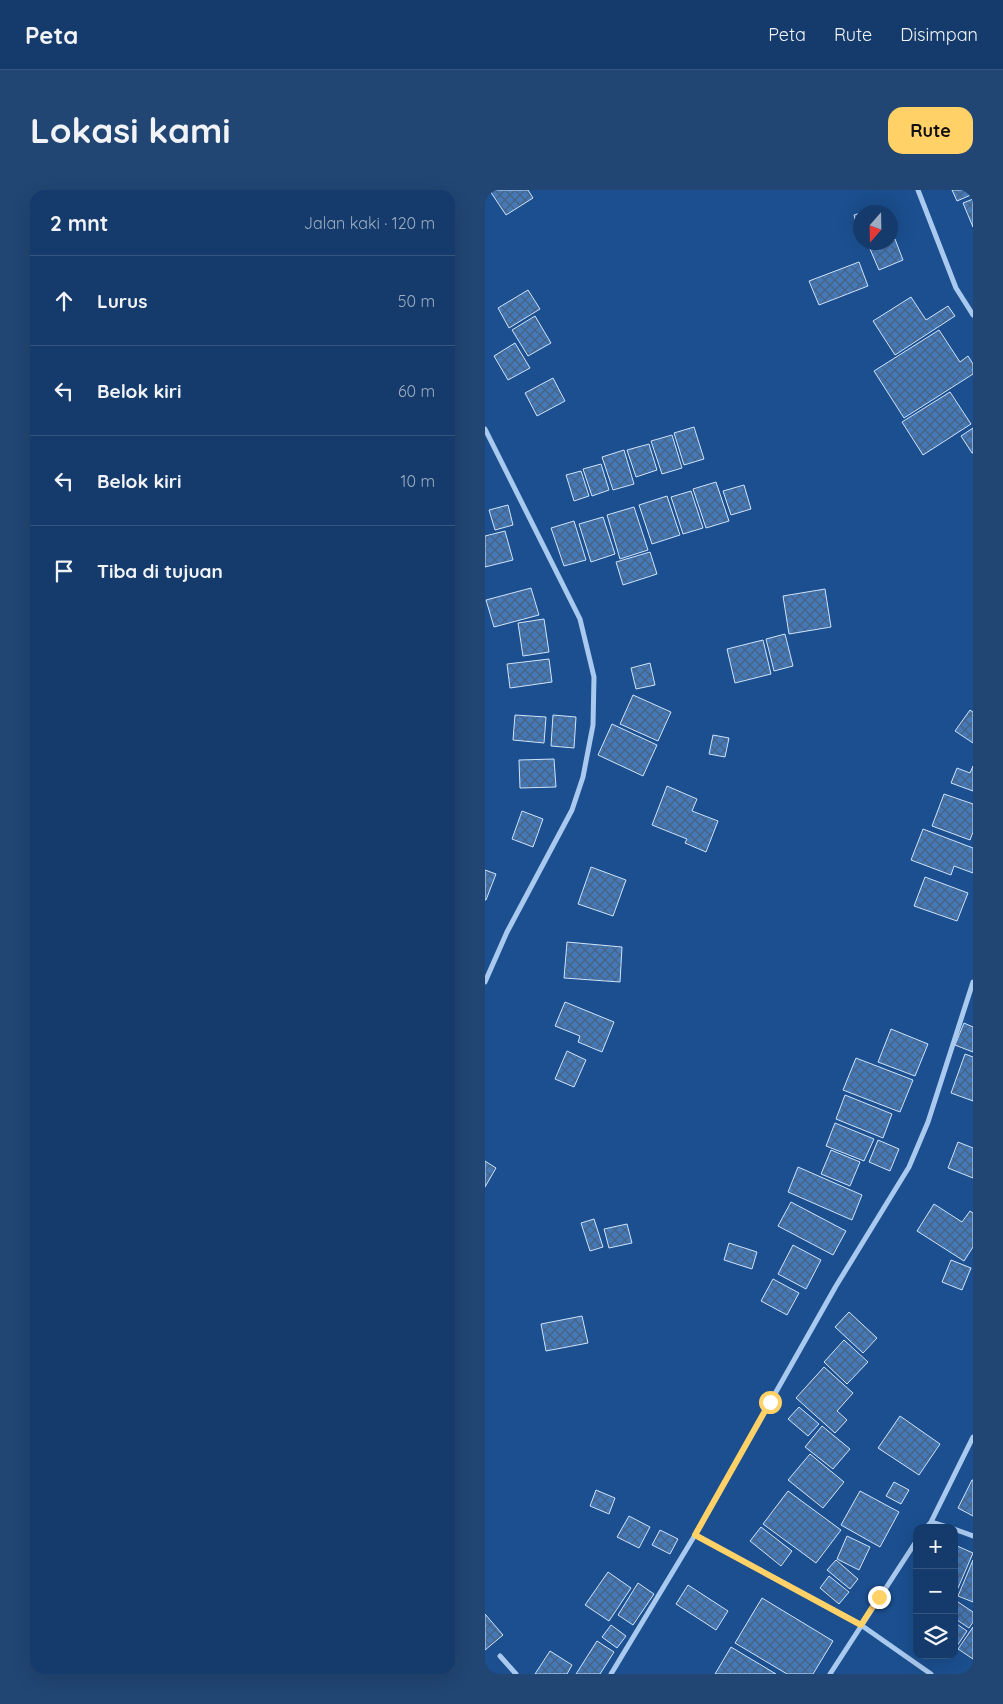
<!DOCTYPE html>
<html lang="id">
<head>
<meta charset="utf-8">
<style>
  :root { --surface:#143b6b; --page:#214673; --text:#f1f3f6; --muted:#9dadc1; --line:#33557e; --accent:#ffd166 }
  body { margin:0; font-family:Quicksand,sans-serif; background:var(--page); color:var(--text) }
  .controls { position:absolute; right:15px; bottom:15px; display:grid; overflow:hidden; border-radius:10px; box-shadow:0 5px 20px #0002 }
  .controls button { width:45px; height:45px; display:grid; place-items:center; padding:0; border:0; border-bottom:1px solid var(--line); background:var(--surface); color:var(--text); font:25px sans-serif }
  .compass { position:absolute; left:368px; top:15px; width:45px; height:45px; border-radius:50%; background:var(--surface); box-shadow:0 5px 20px #0002; rotate:200deg }
  .stop { position:absolute; width:15px; height:15px; margin:-11px; border:4px solid #ffd166; border-radius:50%; background:#fff }
  .stop.end { background:#ffd166; border-color:#fff; box-shadow:0 1px 5px #0008 }
  .list { margin:0; padding:0; list-style:none }
  h2 { display:flex; justify-content:space-between; align-items:center; height:65px; margin:0; padding:0 20px; font-size:21px }
  h2 small { font-size:16px; font-weight:400; color:var(--muted) }
  .list li { display:grid; grid-template-columns:32px 1fr auto; gap:15px; align-items:center; box-sizing:border-box; height:90px; padding:0 20px; border-top:1px solid var(--line) }
  .list b { display:block; font-size:19px; white-space:nowrap }
  .list em { font-size:16px; font-style:normal; color:var(--muted) }
  .icon { flex:none; width:28px; height:28px; fill:none; stroke:currentColor; stroke-width:2; stroke-linecap:round; stroke-linejoin:round }
  .map { position:relative; flex:none; width:488px; height:1484px; overflow:hidden; border-radius:15px }
  header { display:flex; align-items:center; gap:30px; box-sizing:border-box; height:70px; padding:0 25px; background:var(--surface); border-bottom:1px solid var(--line) }
  header strong { font-size:24px }
  nav { display:flex; gap:28px; margin-inline-start:auto; font-size:18px }
  .intro { display:flex; align-items:center; justify-content:space-between; box-sizing:border-box; height:120px; padding:0 30px }
  h1 { margin:0; font-size:35px }
  .button { padding:12px 22px; border-radius:15px; background:var(--accent); color:#111; font-size:18px; font-weight:700 }
  main { display:flex; gap:30px; padding:0 30px }
  aside { flex:1; background:var(--surface); border-radius:15px; box-shadow:0 5px 20px #0002 }
  .map>svg:first-child { display:block }
  .building { fill:url(#building-cross-hatch); stroke:#cfe3fa }
  .lines { fill:none; stroke-linecap:round; stroke-linejoin:round }
  .street { stroke:#a9c9ee; stroke-width:5 }
  .route { stroke:#ffd166; stroke-width:6 }
</style>
</head>
<body>
<header>
<strong>Peta</strong>
<nav><a>Peta</a><a>Rute</a><a>Disimpan</a></nav>
</header>
<div class="intro"><h1>Lokasi kami</h1><a class="button">Rute</a></div>
<main>
<aside>
<h2>2 mnt<small>Jalan kaki · 120 m</small></h2>
<ul class="list">
<li><svg class="icon" aria-label="ahead" viewBox="0 0 24 24"><path d="M12 20V5M6 11l6-6 6 6"/></svg><div><b>Lurus</b></div><em>50 m</em></li>
<li><svg class="icon" aria-label="left" viewBox="0 0 24 24"><path d="M17 20v-9H6M10 6l-5 5 5 5"/></svg><div><b>Belok kiri</b></div><em>60 m</em></li>
<li><svg class="icon" aria-label="left" viewBox="0 0 24 24"><path d="M17 20v-9H6M10 6l-5 5 5 5"/></svg><div><b>Belok kiri</b></div><em>10 m</em></li>
<li><svg class="icon" aria-label="arrive" viewBox="0 0 24 24"><path d="M6 21V4h12l-3 4 3 4H6"/></svg><div><b>Tiba di tujuan</b></div></li>
</ul>
</aside>
<div class="map">
<svg width="488" height="1484" viewBox="0 0 488 1484">
  <defs>
    <pattern id="building-cross-hatch" width="8" height="8" patternUnits="userSpaceOnUse" patternTransform="scale(1.25)"><rect width="8" height="8" fill="#4478b7"/><path d="M0 0l8 8M0 8l8-8" fill="none" stroke="#486282"/></pattern>
  </defs>
  <rect width="100%" height="100%" fill="#1b4f8f"/>
  <!-- building -->
  <path class="building" d="M7,0H43L48,8L21,25L5,1Z
    M467,0H488V4L472,11Z
    M488,9V37L478,13Z
    M376,23V36L372,37L369,25Z
    M410,49L418,70L394,80L385,59L401,52H406V51Z
    M374,72L383,96L334,115L324,91Z
    M43,100L55,119L24,138L13,118Z
    M426,107L441,130L463,116L470,126L410,165L388,131Z
    M50,126L66,153L43,166L27,140Z
    M454,140L475,172L483,166L488,174V184L419,228L389,181Z
    M30,153L45,178L23,190L9,166Z
    M68,188L80,211L52,226L40,203Z
    M465,202L486,234L438,265L417,232Z
    M209,237L219,269L199,275L189,243Z
    M488,238V263H487L476,246Z
    M187,245L197,278L177,284L166,251Z
    M164,254L172,280L151,287L142,260Z
    M139,260L149,294L128,300L117,267Z
    M116,274L124,300L107,306L98,279Z
    M96,281L104,306L89,311L81,285Z
    M231,292L244,331L221,338L208,299Z
    M259,295L266,319L246,325L238,301Z
    M206,301L218,338L198,344L186,307Z
    M182,306L195,345L167,354L154,315Z
    M23,315L28,335L10,340L4,320Z
    M149,317L163,360L135,369L122,325Z
    M118,327L130,364L106,372L94,334Z
    M89,331L101,370L79,376L66,338Z
    M20,341L28,370L0,377V346Z
    M165,362L172,384L138,395L131,372Z
    M46,398L54,425L9,437L1,410Z
    M340,399L346,437L304,444L298,406Z
    M59,429L64,462L38,466L33,433Z
    M300,444L308,476L289,481L281,449Z
    M278,450L286,484L250,493L242,459Z
    M64,469L67,492L25,498L22,474Z
    M165,473L170,495L151,499L146,478Z
    M148,505L186,522L173,551L135,534Z
    M485,520L488,522V553L470,541Z
    M30,525L61,527L59,553L28,550Z
    M68,525L91,527L89,558L66,556Z
    M127,534L172,555L158,586L113,565Z
    M228,545L244,548L240,567L224,564Z
    M69,569L71,597L35,598L34,570Z
    M488,576V601L466,593L472,578L485,583Z
    M182,596L212,609L207,621L233,631L221,662L200,653L202,649L167,635Z
    M459,604L488,614V642L485,650L447,636Z
    M37,621L58,629L48,657L27,649Z
    M438,639L488,658V683L469,676L466,685L426,670Z
    M106,677L141,690L128,726L93,714Z
    M0,680L11,684L1,710H0Z
    M440,687L483,703L472,731L429,716Z
    M82,752L137,757L135,792L79,788Z
    M80,812L129,832L117,862L93,852L95,846L70,836Z
    M479,833L488,837V862L470,855Z
    M406,839L443,854L430,886L393,872Z
    M82,861L101,870L89,897L70,889Z
    M480,864L488,867V911L466,903Z
    M371,868L428,890L415,922L358,900Z
    M360,905L407,924L398,948L351,929Z
    M350,933L389,949L379,971L341,956Z
    M393,950L414,959L405,981L384,972Z
    M473,952L488,958V988L463,978Z
    M346,960L375,972L365,996L336,984Z
    M0,971L11,978L0,997Z
    M313,977L377,1005L367,1030L303,1002Z
    M306,1012L361,1041L348,1065L293,1036Z
    M449,1014L477,1032L485,1021L488,1023V1057L479,1071L432,1041Z
    M109,1029L118,1057L105,1061L96,1033Z
    M142,1034L147,1053L124,1058L119,1039Z
    M244,1053L272,1062L267,1079L239,1070Z
    M308,1055L336,1070L321,1099L293,1084Z
    M466,1070L486,1078L477,1100L457,1092Z
    M288,1089L314,1103L302,1125L276,1111Z
    M364,1122L392,1148L378,1163L350,1137Z
    M97,1126L103,1153L61,1161L56,1134Z
    M359,1150L383,1172L362,1194L339,1172Z
    M339,1177L368,1203L352,1221L362,1230L350,1243L311,1208Z
    M314,1217L334,1234L323,1246L303,1229Z
    M415,1226L455,1254L434,1285L393,1258Z
    M337,1236L365,1259L348,1279L320,1257Z
    M325,1264L359,1292L338,1318L303,1290Z
    M487,1290H488V1326L473,1318Z
    M409,1292L424,1300L416,1314L401,1306Z
    M111,1300L130,1308L124,1324L105,1316Z
    M303,1301L356,1340L331,1373L278,1334Z
    M375,1301L414,1322L395,1357L356,1335Z
    M144,1326L165,1337L154,1358L132,1347Z
    M276,1337L307,1361L296,1376L265,1351Z
    M175,1340L193,1349L185,1364L167,1355Z
    M362,1346L385,1357L374,1380L352,1369Z
    M470,1355L488,1363L470,1405H469Z
    M351,1370L373,1389L365,1399L342,1380Z
    M488,1370V1412L473,1406Z
    M123,1382L146,1398L124,1431L100,1415Z
    M344,1386L364,1402L354,1414L335,1398Z
    M153,1393L169,1404L148,1435L133,1425Z
    M203,1395L243,1421L231,1440L191,1414Z
    M277,1408L348,1451L328,1484H302L250,1453Z
    M473,1412L488,1422V1432L484,1438L469,1428V1417Z
    M0,1424L18,1445L0,1460Z
    M469,1432L482,1441L470,1459L469,1458Z
    M126,1435L141,1446L132,1458L117,1447Z
    M488,1437V1469L473,1459Z
    M112,1451L129,1462L115,1484H91Z
    M246,1457L291,1484H230Z
    M65,1461L87,1475L82,1484H50Z"/>
  <g class="lines">
    <!-- street -->
    <path class="street" d="M433,0L471,98L488,125
      M0,239L95,429L109,487L108,535L98,587L87,620L22,742L0,792
      M446,1332L488,1247
      M441,1338L446,1332L465,1338
      M469,1339L488,1346
      M210,1345L376,1435L446,1484
      M15,1466L31,1484
      M126,1484L210,1345L351,1096L424,977L443,932L488,792
      M345,1484L432,1350"/>
  </g>
  <g class="lines">
    <!-- route -->
    <path class="route" d="M285,1212L210,1345L376,1435L394,1407"/>
  </g>
</svg>
<div class="controls">
<button>+</button>
<button>−</button>
<button><svg class="icon" aria-label="layers" viewBox="0 0 24 24"><path d="M12 4l9 5-9 5-9-5zM3 14l9 5 9-5"/></svg></button>
</div>
<svg class="compass" viewBox="-18 -18 36 36"><path d="M0-13l5 13h-10z" fill="#e53935"/><path d="M0 13l5-13h-10z" fill="#9dadc1"/></svg>
<div class="stop" style="left:285px;top:1212px"></div>
<div class="stop end" style="left:394px;top:1407px"></div>
</div>
</main>
</body>
</html>
